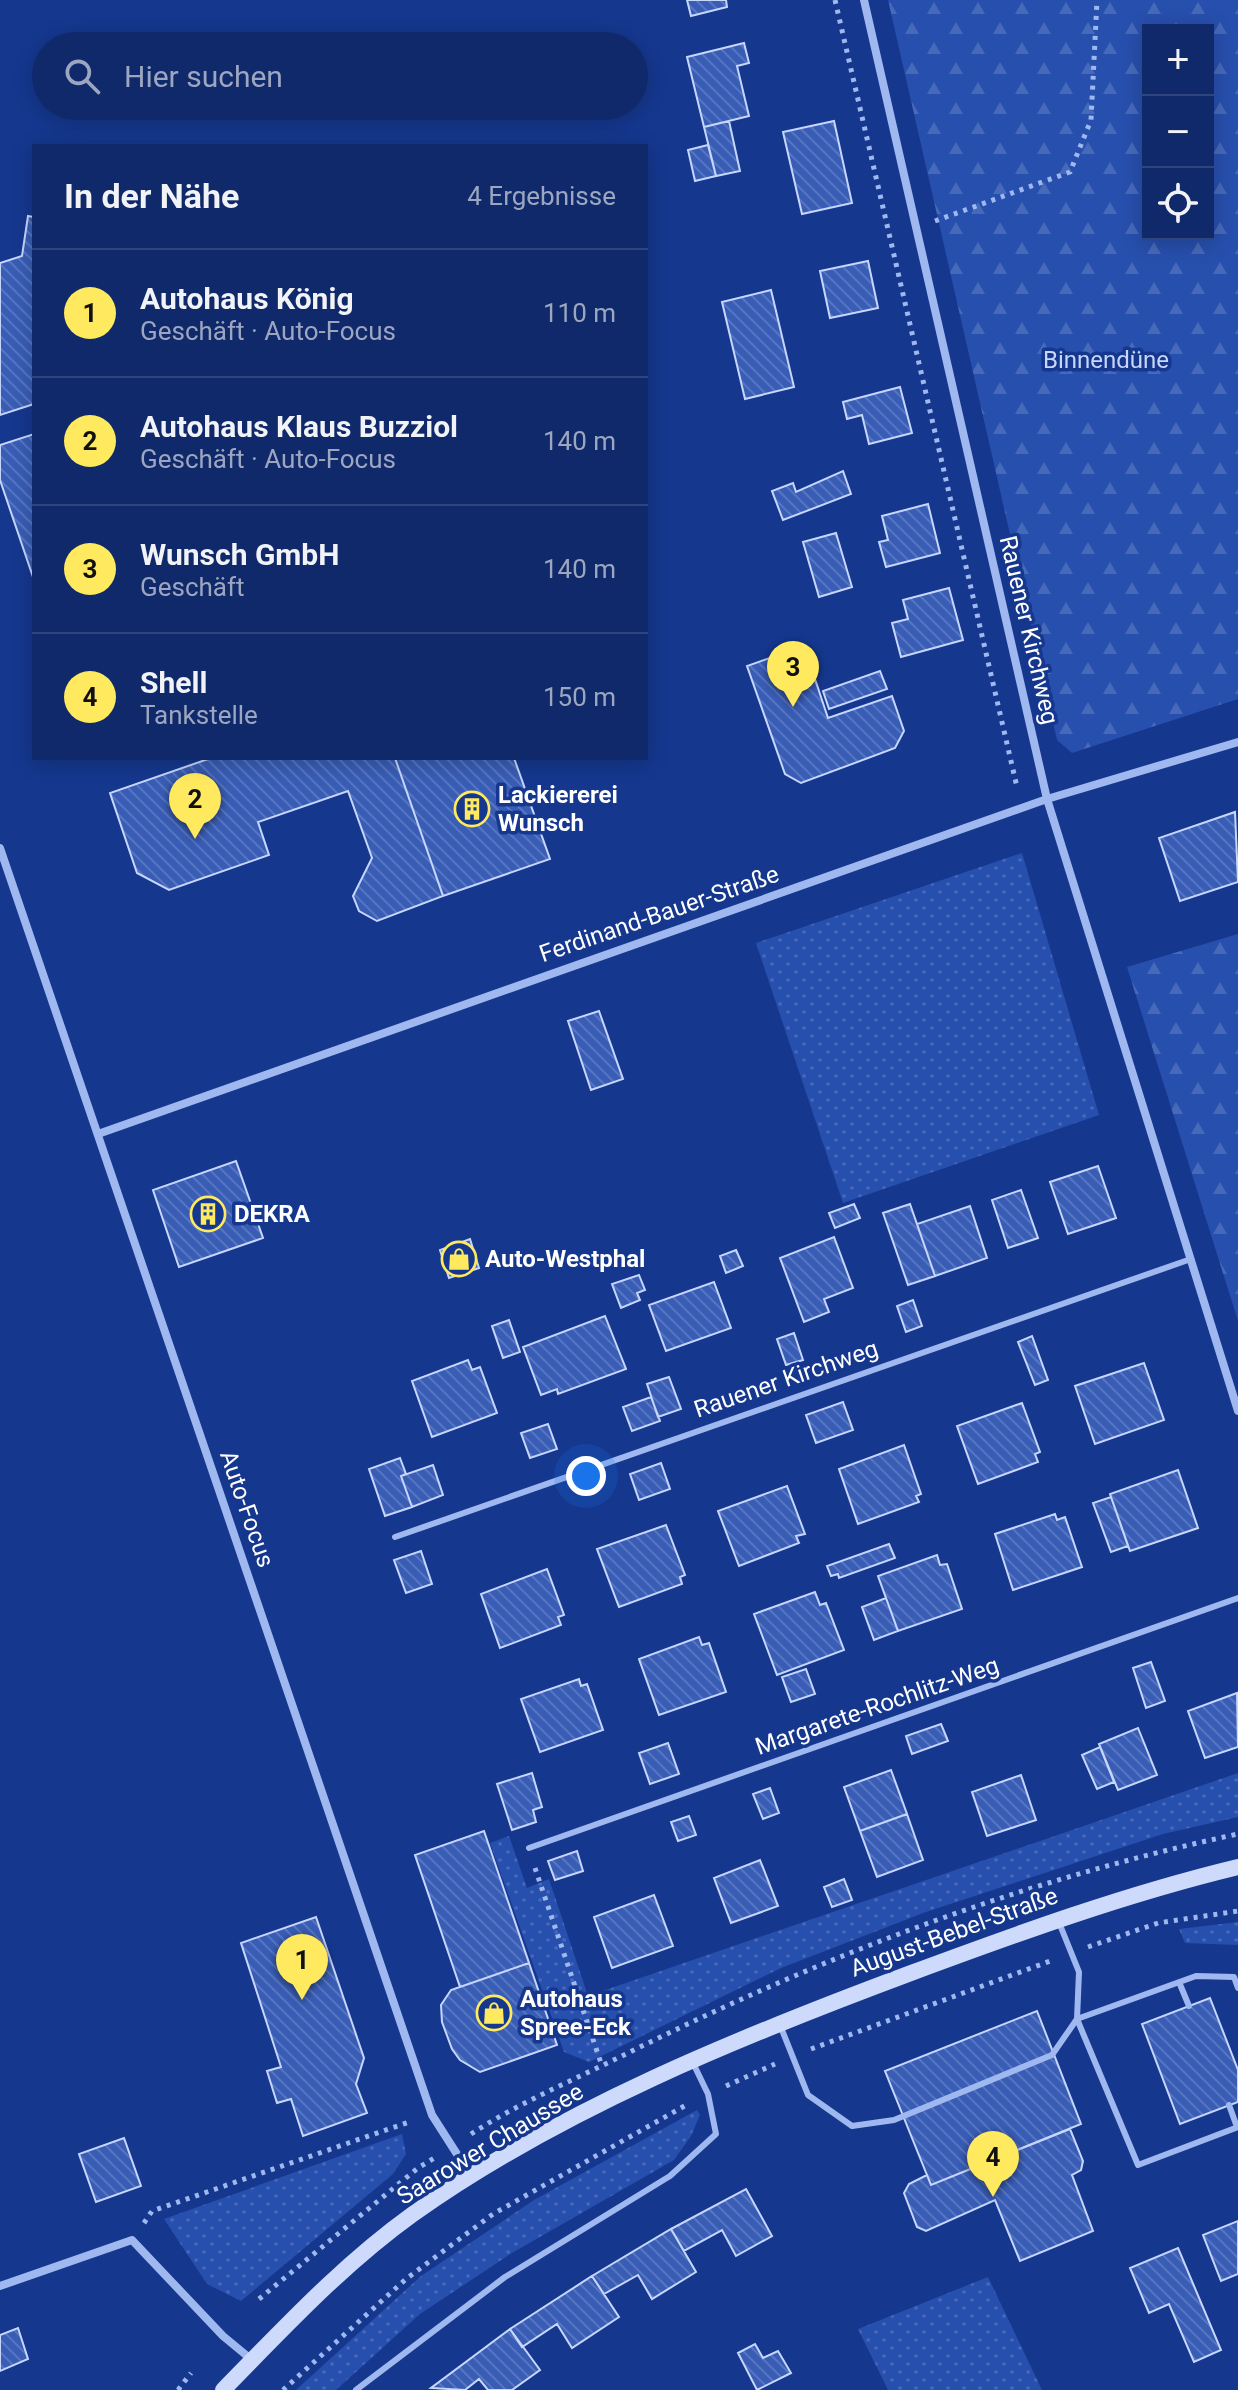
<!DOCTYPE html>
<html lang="de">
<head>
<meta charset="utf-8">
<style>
  :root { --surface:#10296a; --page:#193170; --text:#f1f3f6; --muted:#9ca6c1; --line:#30457e; --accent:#ffea5f }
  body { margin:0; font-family:Roboto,sans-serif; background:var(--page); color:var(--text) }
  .controls { position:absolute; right:24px; top:24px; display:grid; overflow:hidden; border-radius:0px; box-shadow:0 4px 20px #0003 }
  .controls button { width:72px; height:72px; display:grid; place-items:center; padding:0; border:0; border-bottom:2px solid var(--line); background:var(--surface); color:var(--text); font:40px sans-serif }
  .you { position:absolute; left:586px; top:1476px; width:28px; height:28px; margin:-20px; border:6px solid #fff; border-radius:50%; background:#1a73e8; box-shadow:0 0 0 12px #1a73e833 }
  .badge { display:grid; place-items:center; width:52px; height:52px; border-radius:50%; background:var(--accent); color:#111; font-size:26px; font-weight:700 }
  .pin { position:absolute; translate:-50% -66px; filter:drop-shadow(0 2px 4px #0008) }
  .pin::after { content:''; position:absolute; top:42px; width:28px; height:24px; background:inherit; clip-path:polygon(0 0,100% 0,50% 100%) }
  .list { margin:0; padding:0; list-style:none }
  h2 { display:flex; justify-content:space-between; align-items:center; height:104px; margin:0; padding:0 32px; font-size:34px }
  h2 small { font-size:26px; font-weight:400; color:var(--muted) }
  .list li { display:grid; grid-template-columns:52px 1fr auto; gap:24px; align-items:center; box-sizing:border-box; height:128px; padding:0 32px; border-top:2px solid var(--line) }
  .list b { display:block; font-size:30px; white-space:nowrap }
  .list p { margin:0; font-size:26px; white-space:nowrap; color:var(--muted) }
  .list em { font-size:26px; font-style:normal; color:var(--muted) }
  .icon { flex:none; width:44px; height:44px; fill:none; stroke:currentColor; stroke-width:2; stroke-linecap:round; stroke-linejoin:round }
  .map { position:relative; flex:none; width:1238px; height:2390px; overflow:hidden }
  .search { position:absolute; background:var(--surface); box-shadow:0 4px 20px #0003; left:32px; top:32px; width:616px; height:88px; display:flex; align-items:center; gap:20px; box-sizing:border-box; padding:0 28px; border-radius:44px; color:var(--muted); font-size:30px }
  .panel { position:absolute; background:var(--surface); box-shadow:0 4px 20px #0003; left:32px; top:144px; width:616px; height:616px; border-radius:0px }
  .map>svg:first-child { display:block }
  .grass { fill:url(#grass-dots) }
  .forest { fill:url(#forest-firs); fill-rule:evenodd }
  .building { fill:url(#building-back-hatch); stroke:#c6d6fc; stroke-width:2 }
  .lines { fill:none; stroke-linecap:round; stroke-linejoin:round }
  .path { stroke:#a0b8f0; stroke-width:5; stroke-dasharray:4 6; stroke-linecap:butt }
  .lane { stroke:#a0b8f0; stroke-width:6 }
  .street { stroke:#a0b8f0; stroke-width:8 }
  .secondary { stroke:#cedafb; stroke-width:16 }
  .labels { text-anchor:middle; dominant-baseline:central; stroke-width:7; stroke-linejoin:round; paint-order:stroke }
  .park-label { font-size:24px; fill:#c6d6fc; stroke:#15378e }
  .street-label { font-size:24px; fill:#fff; stroke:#15378e }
  .poi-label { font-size:24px; font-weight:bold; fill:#fff; stroke:#15378e; text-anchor:start }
</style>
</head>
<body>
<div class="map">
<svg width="1238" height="2390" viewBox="0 0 1238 2390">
  <defs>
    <pattern id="grass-dots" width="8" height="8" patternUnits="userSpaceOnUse" patternTransform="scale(2)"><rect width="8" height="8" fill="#274fad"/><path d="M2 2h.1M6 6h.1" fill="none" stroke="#4769b9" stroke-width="1.8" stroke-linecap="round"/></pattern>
    <pattern id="forest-firs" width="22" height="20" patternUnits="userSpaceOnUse" patternTransform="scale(2)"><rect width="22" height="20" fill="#274fad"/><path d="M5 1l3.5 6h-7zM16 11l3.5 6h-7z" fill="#4769b9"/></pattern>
    <pattern id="building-back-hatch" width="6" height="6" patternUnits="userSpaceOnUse" patternTransform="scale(2)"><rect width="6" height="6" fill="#395db5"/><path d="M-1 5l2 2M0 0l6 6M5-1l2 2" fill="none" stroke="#5775c0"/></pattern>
  </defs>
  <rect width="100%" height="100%" fill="#15378e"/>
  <!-- grass -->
  <path class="grass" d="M1022,853L1099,1115L843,1203L756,943Z
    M1238,1773V1817L1163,1834L926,1912L781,1968L589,2062L564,2052L490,1843L509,1836L527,1888L549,1879L588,1996Z
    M1238,1922V1945L1185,1943L1179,1929Z
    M697,2110L700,2115L691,2136L674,2160L512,2253L420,2314L336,2390H296L421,2276L534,2200Z
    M402,2134L406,2154L393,2174L241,2301L207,2284L164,2219Z
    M988,2277L1042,2390H888L858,2329Z"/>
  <!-- forest -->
  <path class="forest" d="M888,0H1238V699L1072,753L1057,740ZM1148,30H1208V234H1148Z
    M1238,934V1321L1127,967Z"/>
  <!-- building -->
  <path class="building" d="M687,0H726L727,7L691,16Z
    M744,43L749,63L737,66L749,116L704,127L687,57Z
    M729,121L740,171L716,176L704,127Z
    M834,121L852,203L802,214L783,132Z
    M708,145L716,176L695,181L688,150Z
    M28,216L34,217V404L0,415V263L22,256Z
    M868,261L878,308L830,318L820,271Z
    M771,290L794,387L745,399L722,302Z
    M900,387L912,433L869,444L862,415L847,419L843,402Z
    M34,434V580L0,480V445Z
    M843,471L851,494L783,520L772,491L793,483L796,492Z
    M928,504L940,553L886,567L879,542L888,540L882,516Z
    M836,533L852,587L819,597L803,542Z
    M949,588L963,640L901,657L892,623L908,619L903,600Z
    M804,646L828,718L892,696L904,731L895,748L801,783L785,774L747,666Z
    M880,671L887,689L829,709L823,691Z
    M211,758H395L443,896L377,921L359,911L353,896L372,858L348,791L258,822L269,855L169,890L137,873L110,793Z
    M395,758H514L550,859L443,896Z
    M1235,812L1238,882L1180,901L1159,838Z
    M599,1011L623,1079L591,1090L568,1021Z
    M236,1161L263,1238L179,1267L153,1190Z
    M1098,1166L1116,1218L1068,1234L1050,1182Z
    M1021,1190L1038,1238L1008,1248L992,1200Z
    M854,1204L860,1218L835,1228L829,1213Z
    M910,1204L935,1276L908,1285L883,1213Z
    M970,1206L987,1258L935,1276L917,1224Z
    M834,1237L853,1288L824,1299L829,1312L804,1322L780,1258Z
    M470,1239L479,1268L449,1278L440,1250Z
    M736,1250L743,1266L726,1273L720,1256Z
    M639,1275L645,1290L637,1293L640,1300L621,1308L612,1284Z
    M714,1282L731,1328L666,1351L649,1305Z
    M913,1300L922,1326L906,1332L897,1306Z
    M605,1316L626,1369L558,1394L557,1389L541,1395L523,1347Z
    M509,1320L520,1352L503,1358L492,1326Z
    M794,1333L803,1360L786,1365L777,1339Z
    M1032,1336L1048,1380L1035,1385L1018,1342Z
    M468,1360L472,1370L480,1367L497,1413L432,1437L412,1381Z
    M1144,1363L1164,1420L1095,1444L1075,1386Z
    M669,1377L681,1409L658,1417L647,1384Z
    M651,1397L660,1421L632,1431L623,1407Z
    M843,1402L853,1430L816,1443L806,1415Z
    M1022,1403L1040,1452L1035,1454L1038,1462L978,1484L957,1426Z
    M548,1424L557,1449L530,1458L521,1433Z
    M904,1445L921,1494L916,1496L919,1502L858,1524L839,1469Z
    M400,1458L406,1474L401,1476L412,1507L385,1516L369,1469Z
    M661,1463L670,1489L639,1500L630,1474Z
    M433,1465L443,1495L412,1507L401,1476Z
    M1178,1470L1198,1528L1130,1551L1110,1494Z
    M787,1486L805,1534L796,1536L799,1543L739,1566L718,1511Z
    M1111,1497L1128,1546L1111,1552L1093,1503Z
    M1055,1514L1057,1520L1065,1517L1082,1567L1013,1590L995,1534Z
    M666,1525L685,1575L680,1577L682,1584L619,1607L597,1549Z
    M889,1544L895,1558L839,1578L838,1574L831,1576L827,1566Z
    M421,1551L432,1584L406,1593L394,1560Z
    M937,1555L940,1565L947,1564L962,1609L898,1631L878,1576Z
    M547,1569L564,1615L558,1617L561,1625L500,1648L481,1594Z
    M815,1592L820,1605L826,1603L844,1650L777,1675L754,1614Z
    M886,1598L898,1631L874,1640L862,1607Z
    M699,1637L702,1645L709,1643L726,1692L659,1715L639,1659Z
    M1151,1662L1165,1701L1146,1708L1133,1668Z
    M806,1669L815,1694L791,1702L782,1677Z
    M579,1679L581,1686L587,1684L603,1730L540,1752L521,1699Z
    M1237,1693L1238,1747L1205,1758L1188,1711Z
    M941,1724L948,1741L912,1754L906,1736Z
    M1138,1728L1157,1775L1118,1790L1099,1744Z
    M668,1743L679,1774L650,1784L639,1753Z
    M1100,1747L1114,1782L1097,1789L1082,1755Z
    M891,1770L907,1814L860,1831L844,1787Z
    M532,1773L542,1807L533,1810L536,1822L512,1830L497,1784Z
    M1021,1775L1036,1820L987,1836L972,1792Z
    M770,1788L779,1813L763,1819L753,1794Z
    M907,1814L923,1860L877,1877L860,1831Z
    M689,1816L696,1835L678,1841L671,1822Z
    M484,1831L529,1963L460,1987L415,1855Z
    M577,1851L583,1871L555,1880L548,1861Z
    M760,1860L778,1906L731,1923L714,1878Z
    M844,1879L852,1900L832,1907L824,1887Z
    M654,1895L673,1946L612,1968L594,1917Z
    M316,1917L364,2058L356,2084L367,2113L303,2136L291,2099L277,2103L267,2071L281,2067L241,1943Z
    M529,1963L557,2045L480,2072L460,2060L452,2049L442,2022L441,2005L451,1990Z
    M1210,1998L1238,2070V2102L1180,2124L1142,2024Z
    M1037,2011L1081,2124L931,2185L885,2071Z
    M1070,2129L1083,2161L1081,2170L1072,2175L1093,2231L1020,2261L995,2200L926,2231L917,2227L904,2193L909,2184L927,2175L931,2185Z
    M124,2138L141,2186L96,2202L79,2154Z
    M746,2189L772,2236L736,2256L722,2230L684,2251L671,2229Z
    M1238,2221V2274L1221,2281L1203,2235Z
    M671,2229L696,2272L652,2299L638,2275L604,2294L592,2276Z
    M1178,2248L1221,2350L1194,2362L1169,2304L1149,2313L1130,2268Z
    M592,2276L619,2317L572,2348L557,2324L522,2347L510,2329Z
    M18,2328L28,2359L0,2371V2335Z
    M510,2329L540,2370L512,2390H488L479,2379L465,2390L431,2388Z
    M755,2344L763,2358L778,2351L791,2373L757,2390L738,2353Z"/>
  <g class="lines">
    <!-- path -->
    <path class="path" d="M835,0L1017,787
      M935,221L1070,172L1091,120L1097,0
      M535,1868L602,2066
      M1088,1947L1158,1923L1238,1911
      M811,2049L1053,1960
      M726,2086L775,2064
      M471,2134C520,2102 576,2079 628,2053C825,1955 1022,1880 1238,1834
      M144,2223L152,2211L412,2121
      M259,2299L418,2168L436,2157
      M178,2390L191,2373
      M283,2390L406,2279L493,2214L688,2104"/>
    <!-- lane -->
    <path class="lane" d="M395,1537L1191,1259
      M529,1848L1238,1598
      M1179,1982L1189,2006
      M1238,1988L1234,1977L1196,1976L1077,2019L1138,2165L1238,2127
      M780,2025L808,2095L852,2126L894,2120L1052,2055L1077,2019L1079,1972L1058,1920
      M1229,2105L1237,2127
      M356,2390L505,2277L670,2176L716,2134L708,2094L693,2063"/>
    <!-- street -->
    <path class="street" d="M864,0L1047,799L1238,1411
      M0,848L432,2115L471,2176
      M98,1134L1047,799L1238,742
      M0,2286L132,2240L223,2336L252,2360"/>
    <!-- secondary -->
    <path class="secondary" d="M223,2390C284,2328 342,2265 413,2214C561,2109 742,2036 911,1973C1019,1933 1126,1894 1238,1867"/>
  </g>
  <!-- icons -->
  <defs>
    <g id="building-ring" transform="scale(1.8)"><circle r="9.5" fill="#15378e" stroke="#ffea5f" stroke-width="1.5"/><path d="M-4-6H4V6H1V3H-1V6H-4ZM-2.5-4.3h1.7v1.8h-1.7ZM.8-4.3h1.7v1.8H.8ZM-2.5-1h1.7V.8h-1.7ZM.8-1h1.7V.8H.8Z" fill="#ffea5f"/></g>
    <g id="shop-ring" transform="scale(1.8)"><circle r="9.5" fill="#15378e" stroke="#ffea5f" stroke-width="1.5"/><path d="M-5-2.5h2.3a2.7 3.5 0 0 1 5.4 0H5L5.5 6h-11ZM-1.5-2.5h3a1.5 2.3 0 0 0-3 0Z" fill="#ffea5f"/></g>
  </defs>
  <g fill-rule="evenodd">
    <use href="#building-ring" x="472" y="809"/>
    <use href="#building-ring" x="208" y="1214"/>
    <use href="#shop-ring" x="459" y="1259"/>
    <use href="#shop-ring" x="494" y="2013"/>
  </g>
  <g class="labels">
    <!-- park labels -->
    <g class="park-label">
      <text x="1106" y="360">Binnendüne</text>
    </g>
    <!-- street labels -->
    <g class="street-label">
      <text transform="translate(1029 630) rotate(77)">Rauener Kirchweg</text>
      <text transform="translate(659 914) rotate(-19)">Ferdinand-Bauer-Straße</text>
      <text transform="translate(786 1379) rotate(-19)">Rauener Kirchweg</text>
      <text transform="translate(247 1509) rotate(71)">Auto-Focus</text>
      <text transform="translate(877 1706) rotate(-19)">Margarete-Rochlitz-Weg</text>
      <text transform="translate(954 1932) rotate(-20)">August-Bebel-Straße</text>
      <text transform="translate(490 2144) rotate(-31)">Saarower Chaussee</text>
    </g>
    <!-- poi labels -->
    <g class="poi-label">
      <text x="498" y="795">Lackiererei<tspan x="498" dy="28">Wunsch</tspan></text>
      <text x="234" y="1214">DEKRA</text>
      <text x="485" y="1259">Auto-Westphal</text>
      <text x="520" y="1999">Autohaus<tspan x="520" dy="28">Spree-Eck</tspan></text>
    </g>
  </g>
</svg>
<div class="controls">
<button>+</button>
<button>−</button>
<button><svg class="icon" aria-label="locate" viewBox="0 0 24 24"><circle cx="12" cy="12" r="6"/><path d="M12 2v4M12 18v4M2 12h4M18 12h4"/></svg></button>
</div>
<div class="you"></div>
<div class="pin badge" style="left:302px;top:2000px">1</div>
<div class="pin badge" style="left:195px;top:839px">2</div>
<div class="pin badge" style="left:793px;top:707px">3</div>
<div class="pin badge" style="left:993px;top:2197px">4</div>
<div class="search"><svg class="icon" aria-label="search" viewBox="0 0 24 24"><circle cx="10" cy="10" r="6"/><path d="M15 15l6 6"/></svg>Hier suchen</div>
<section class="panel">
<h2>In der Nähe<small>4 Ergebnisse</small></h2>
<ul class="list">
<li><span class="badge">1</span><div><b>Autohaus König</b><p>Geschäft · Auto-Focus</p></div><em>110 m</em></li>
<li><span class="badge">2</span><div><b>Autohaus Klaus Buzziol</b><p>Geschäft · Auto-Focus</p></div><em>140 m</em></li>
<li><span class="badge">3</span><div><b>Wunsch GmbH</b><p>Geschäft</p></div><em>140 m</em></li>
<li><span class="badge">4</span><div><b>Shell</b><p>Tankstelle</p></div><em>150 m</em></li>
</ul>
</section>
</div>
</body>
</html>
